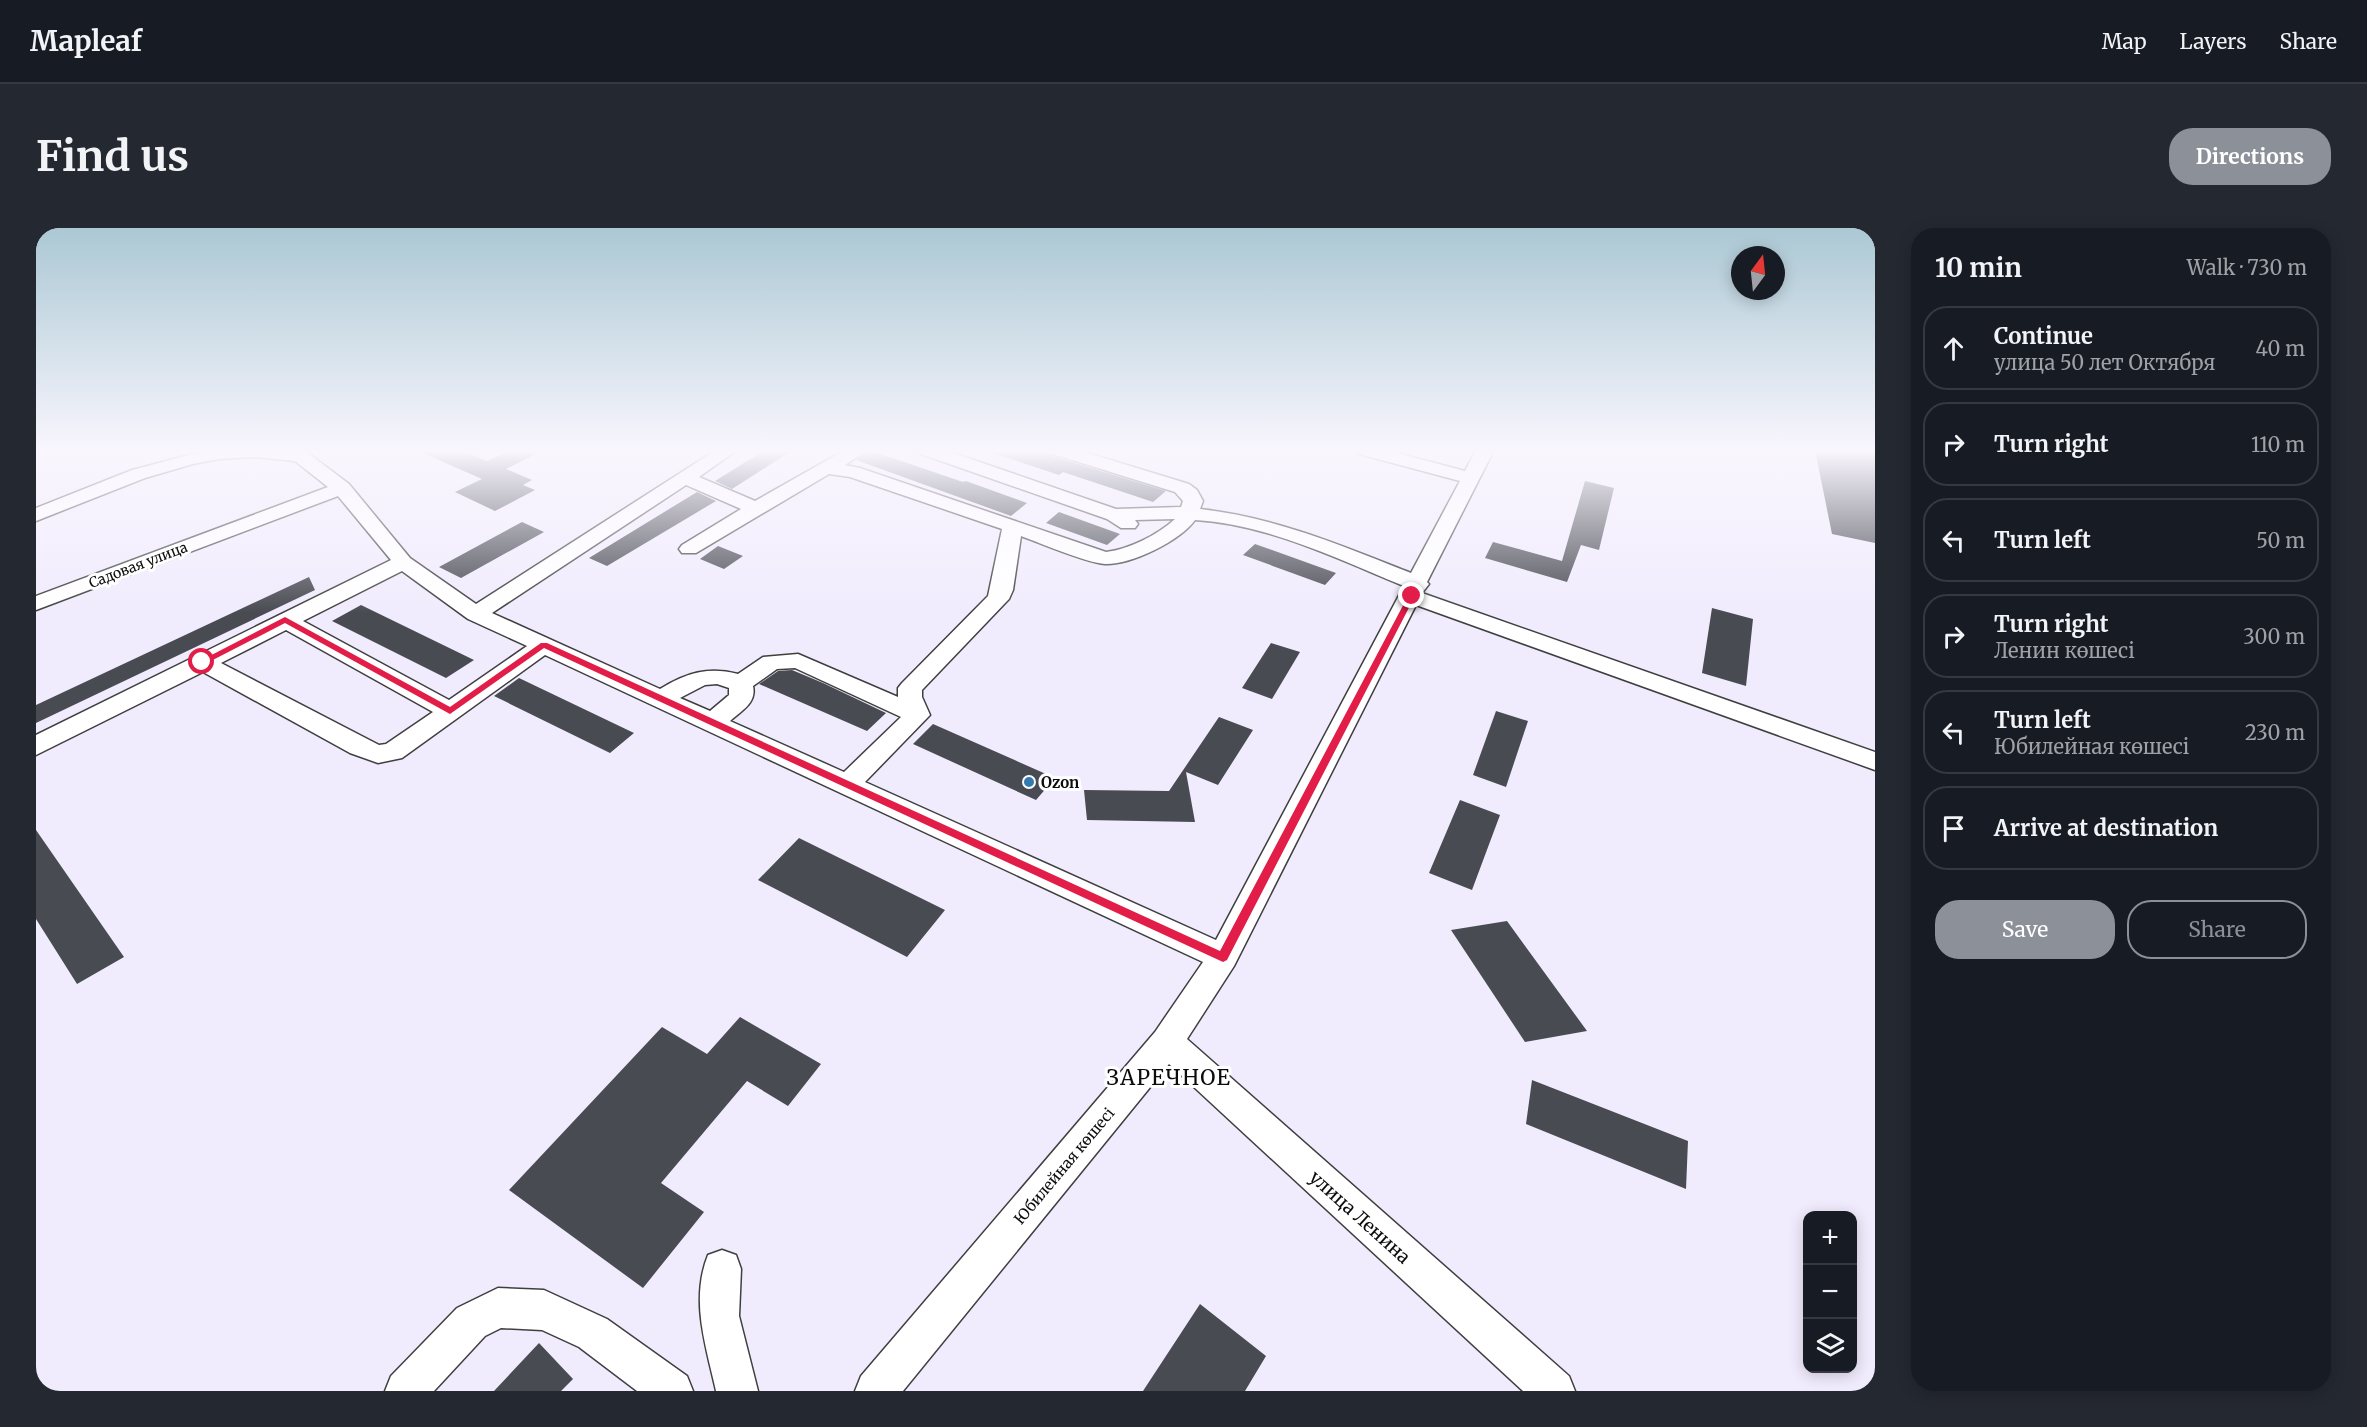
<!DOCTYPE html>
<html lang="en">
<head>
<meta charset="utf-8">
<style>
  :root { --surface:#171b24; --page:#242831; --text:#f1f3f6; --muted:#9ea1a6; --line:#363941; --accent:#8c9099 }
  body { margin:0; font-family:Merriweather,serif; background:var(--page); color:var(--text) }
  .controls { position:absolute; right:18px; bottom:18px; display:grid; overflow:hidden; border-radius:12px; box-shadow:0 3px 15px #0003 }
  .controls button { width:54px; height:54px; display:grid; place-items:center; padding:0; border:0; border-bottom:2px solid var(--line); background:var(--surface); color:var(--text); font:30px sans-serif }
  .compass { position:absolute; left:1695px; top:18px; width:54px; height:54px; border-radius:50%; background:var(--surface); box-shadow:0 3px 15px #0003; rotate:15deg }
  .stop { position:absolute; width:18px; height:18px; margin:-14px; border:4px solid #e11d48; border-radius:50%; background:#fff }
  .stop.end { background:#e11d48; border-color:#fff; box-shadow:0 2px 6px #0008 }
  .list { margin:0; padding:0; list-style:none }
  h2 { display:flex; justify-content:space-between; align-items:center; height:78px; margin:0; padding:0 24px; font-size:26px }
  h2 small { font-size:20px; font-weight:400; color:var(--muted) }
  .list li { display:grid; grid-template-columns:39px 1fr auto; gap:18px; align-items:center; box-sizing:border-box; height:84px; margin:0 12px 12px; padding:0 12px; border:2px solid var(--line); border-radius:24px }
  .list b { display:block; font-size:22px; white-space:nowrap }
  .list p { margin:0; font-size:20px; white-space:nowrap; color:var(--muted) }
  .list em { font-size:20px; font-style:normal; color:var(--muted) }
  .actions { display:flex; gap:12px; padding:18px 24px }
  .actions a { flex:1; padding:14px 0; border:2px solid var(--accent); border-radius:24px; text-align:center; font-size:21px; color:var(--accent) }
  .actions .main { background:var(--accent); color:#fff }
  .icon { flex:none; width:33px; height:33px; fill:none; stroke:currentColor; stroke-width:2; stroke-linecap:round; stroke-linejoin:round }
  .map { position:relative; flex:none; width:1839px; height:1163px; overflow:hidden; border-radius:24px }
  header { display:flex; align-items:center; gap:36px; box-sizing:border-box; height:84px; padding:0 30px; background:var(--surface); border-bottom:2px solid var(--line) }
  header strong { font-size:28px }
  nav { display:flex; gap:33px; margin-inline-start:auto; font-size:21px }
  .intro { display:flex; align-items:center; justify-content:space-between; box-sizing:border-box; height:144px; padding:0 36px }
  h1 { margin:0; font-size:42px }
  .button { padding:15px 27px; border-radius:24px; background:var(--accent); color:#fff; font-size:21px; font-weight:700 }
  main { display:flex; gap:36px; padding:0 36px }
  aside { flex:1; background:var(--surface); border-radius:24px; box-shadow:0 3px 15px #0003 }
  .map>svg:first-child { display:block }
  .building { fill:#494b53 }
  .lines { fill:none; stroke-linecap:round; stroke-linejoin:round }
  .minor-casing { stroke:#3f3f3f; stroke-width:3 }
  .minor { fill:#fff; fill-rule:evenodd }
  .route { fill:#e11d48 }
  .poi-dot { fill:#337bac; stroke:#fff; stroke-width:2 }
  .labels { text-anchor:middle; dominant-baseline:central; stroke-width:6; stroke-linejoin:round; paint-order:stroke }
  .far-street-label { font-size:14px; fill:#0c0c0c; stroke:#fff }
  .poi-label { font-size:15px; font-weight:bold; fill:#0c0c0c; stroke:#fff; text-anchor:start }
  .street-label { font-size:15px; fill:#0c0c0c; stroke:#fff }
  .near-street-label { font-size:18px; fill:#0c0c0c; stroke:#fff }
  .near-quarter-label { font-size:21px; letter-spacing:1.5px; fill:#0c0c0c; stroke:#fff }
</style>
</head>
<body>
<header>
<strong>Mapleaf</strong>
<nav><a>Map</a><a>Layers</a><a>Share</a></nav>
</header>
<div class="intro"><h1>Find us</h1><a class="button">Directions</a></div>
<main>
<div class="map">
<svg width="1839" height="1163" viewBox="0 0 1839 1163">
  <rect width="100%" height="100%" fill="#f1ecfd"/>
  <!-- building -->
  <path class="building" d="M380,222H425L451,233L474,222H508L470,241L496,252L487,257L499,262L459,283L419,264L446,251Z
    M729,222H757L696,261L679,253Z
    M833,222L927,254L930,253L991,275L975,288L820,232Z
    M958,222H1008L1016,228L1130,263L1117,274L1027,244L1023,247L957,225Z
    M1779,222H1839V315L1796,306Z
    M1549,253L1578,260L1563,322L1545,317L1531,354L1449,330L1457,314L1526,333Z
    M661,264L680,273L571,338L553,330Z
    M1023,284L1084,306L1071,317L1010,295Z
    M486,294L508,304L425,350L403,339Z
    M1219,316L1300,345L1289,357L1207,327Z
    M682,318L707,328L688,341L664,331Z
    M273,349L279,362L0,495V477Z
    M325,377L438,432L410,450L296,393Z
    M1676,380L1717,391L1710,458L1666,445Z
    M1235,415L1264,424L1236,471L1206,460Z
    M756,442L787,455L850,485L831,503L723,456L742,443Z
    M483,450L598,505L574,525L458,468Z
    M1460,483L1492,493L1470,559L1437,547Z
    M1183,489L1217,502L1182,557L1150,544L1159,594L1051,592L1048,562L1133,563Z
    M897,496L1019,550L1000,572L877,516Z
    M1424,572L1464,587L1436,662L1393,645Z
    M0,602L88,729L41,756L0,691Z
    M763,610L909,682L871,729L722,652Z
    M1471,693L1551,803L1489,814L1415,702Z
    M704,789L785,836L752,878L711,853L625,955L668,984L607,1060L473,962L626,799L671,826Z
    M1496,852L1652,913L1650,961L1490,896Z
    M1164,1076L1230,1128L1209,1163H1107Z
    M503,1115L537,1151L525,1163H458Z"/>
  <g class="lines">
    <!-- minor casing -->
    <g class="minor-casing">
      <path id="minor" d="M172,222H268L313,256L374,330L440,376L680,222H701L663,249L719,273L809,222H831L809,237L824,240L1070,324C1094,321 1121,307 1139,291L1099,292L1102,296L1099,300H1085L1071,291L885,226L882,222H909L1080,281L1145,279L1147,273L1139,264L1017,226L1014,222H1042L1153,256L1161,262L1167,273L1164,281C1238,289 1307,318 1375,345L1424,253L1323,226L1320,222H1350L1429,243L1440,222H1458L1391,354L1393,356L1386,365L1839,524V542L1380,377L1198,738L1151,811L1533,1148L1539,1163H1487L1133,836L867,1163H819L825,1148L1119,804L1167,734L509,427L366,530L342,535L314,525L167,444L0,527V507L355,332L302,268L0,382V368L292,259L259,233L217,229L183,231L157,236L109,250L0,293V280L96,242ZM793,246L814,249L966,301L952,368L866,455L862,460V469L762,426L727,429L702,446C672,438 650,445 624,461L456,385L650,257L705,281L646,317L643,321L646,325H660ZM1159,292C1231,296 1302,331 1368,358L1180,712L829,554L894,487L886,469V462L973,371L977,362L985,308C1004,315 1051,335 1069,336C1095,337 1144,313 1159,292ZM366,343L432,391L491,418L413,472L267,393ZM250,402L397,484L350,516L343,517L185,435ZM759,440L865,489L808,544L694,493C705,483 721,475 717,458L741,441ZM681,456L693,460V467L674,483L644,470L669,457Z
        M686,1022L700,1027L705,1041L703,1088L722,1163H680C670,1118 654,1072 672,1027Z
        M462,1060L508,1062L571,1091L651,1148L657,1163H601L543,1119L506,1102L465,1100L449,1108L398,1163H349L355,1148L421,1080Z"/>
    </g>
    <!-- minor -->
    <use href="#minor" class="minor"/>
  </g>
  <!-- sky -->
  <linearGradient id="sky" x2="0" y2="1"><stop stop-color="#abc8d4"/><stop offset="0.58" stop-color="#f9f6fe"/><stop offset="1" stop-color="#f9f6fe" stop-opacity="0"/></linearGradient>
  <rect width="1839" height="385" fill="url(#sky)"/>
  <!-- route -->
  <path class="route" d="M1376,366L1379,368L1191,732L1187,734L508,420L414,486L249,395L169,436L162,434L249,389L414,479L505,415H511L1184,723L1372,368Z"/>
  <!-- markers -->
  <circle class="poi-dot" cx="993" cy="554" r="6"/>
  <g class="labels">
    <!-- far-street labels -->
    <g class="far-street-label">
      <text transform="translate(102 337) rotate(-21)">Садовая улица</text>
    </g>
    <!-- poi labels -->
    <g class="poi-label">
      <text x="1005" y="554">Ozon</text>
    </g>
    <!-- street labels -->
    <g class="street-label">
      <text transform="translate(1028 938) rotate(-50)">Юбилейная көшесі</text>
    </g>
    <!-- near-street labels -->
    <g class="near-street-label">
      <text transform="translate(1324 989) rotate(42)">улица Ленина</text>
    </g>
    <!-- near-quarter labels -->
    <g class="near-quarter-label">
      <text x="1133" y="849">ЗАРЕЧНОЕ</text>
    </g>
  </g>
</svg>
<div class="controls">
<button>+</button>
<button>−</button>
<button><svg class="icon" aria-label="layers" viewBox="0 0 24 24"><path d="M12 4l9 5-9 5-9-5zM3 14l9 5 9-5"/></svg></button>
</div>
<svg class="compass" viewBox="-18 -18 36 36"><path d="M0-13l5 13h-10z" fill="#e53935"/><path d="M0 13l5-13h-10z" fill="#9ea1a6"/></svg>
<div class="stop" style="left:166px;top:434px"></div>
<div class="stop end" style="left:1376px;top:368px"></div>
</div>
<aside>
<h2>10 min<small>Walk · 730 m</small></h2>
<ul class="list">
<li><svg class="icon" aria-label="ahead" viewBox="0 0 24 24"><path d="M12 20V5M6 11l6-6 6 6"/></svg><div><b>Continue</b><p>улица 50 лет Октября</p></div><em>40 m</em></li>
<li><svg class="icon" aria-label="right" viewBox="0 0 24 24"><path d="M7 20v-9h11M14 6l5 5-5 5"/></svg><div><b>Turn right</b></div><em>110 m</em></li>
<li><svg class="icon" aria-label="left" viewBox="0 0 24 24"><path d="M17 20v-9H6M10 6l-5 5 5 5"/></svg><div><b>Turn left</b></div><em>50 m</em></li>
<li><svg class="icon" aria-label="right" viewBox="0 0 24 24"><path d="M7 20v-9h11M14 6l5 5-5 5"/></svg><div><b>Turn right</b><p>Ленин көшесі</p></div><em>300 m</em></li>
<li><svg class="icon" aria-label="left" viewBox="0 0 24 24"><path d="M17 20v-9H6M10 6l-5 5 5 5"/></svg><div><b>Turn left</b><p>Юбилейная көшесі</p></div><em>230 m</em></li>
<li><svg class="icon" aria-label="arrive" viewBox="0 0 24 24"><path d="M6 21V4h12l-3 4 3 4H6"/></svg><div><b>Arrive at destination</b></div></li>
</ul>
<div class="actions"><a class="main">Save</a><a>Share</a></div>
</aside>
</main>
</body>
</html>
